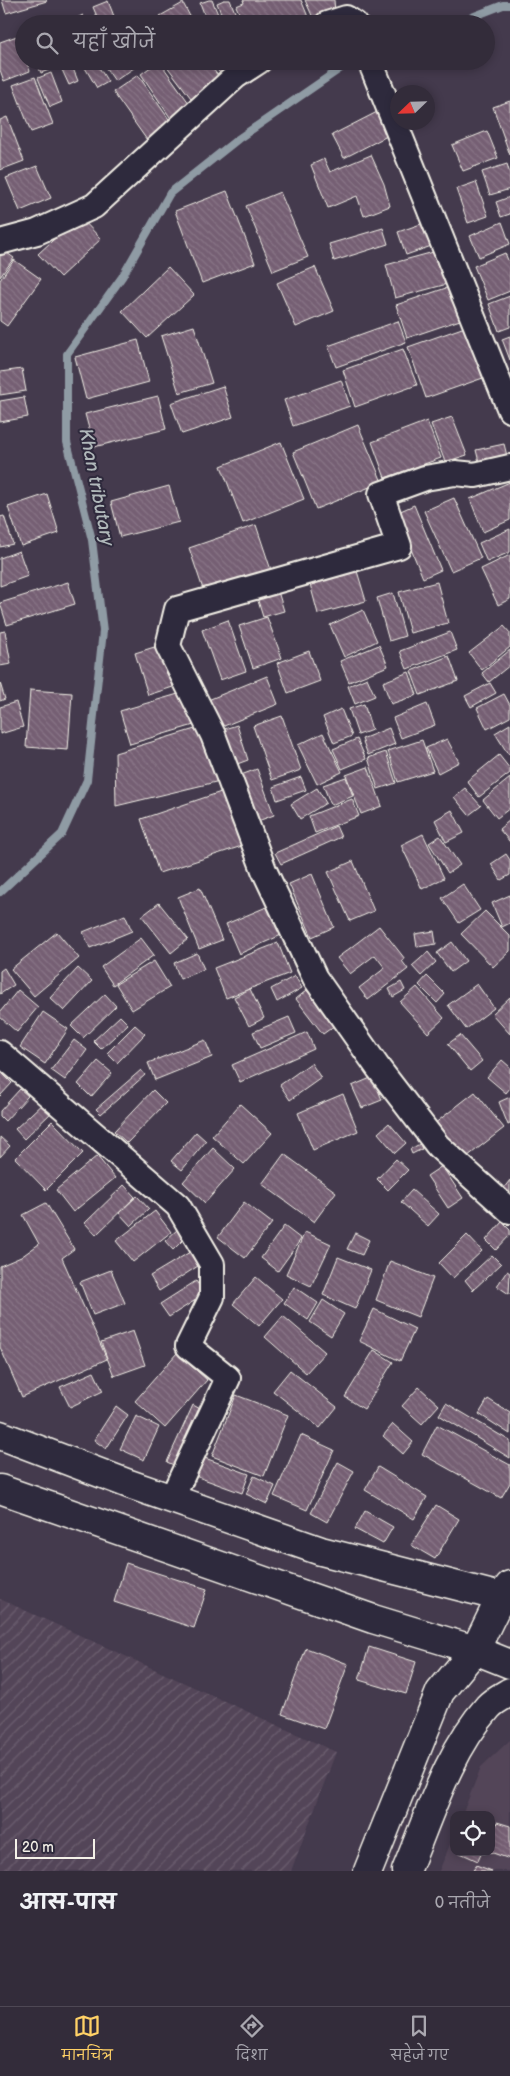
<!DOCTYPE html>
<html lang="hi">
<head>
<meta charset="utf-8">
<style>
  :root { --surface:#332c3a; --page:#3e3845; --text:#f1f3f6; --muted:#a9a7af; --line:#4e4854; --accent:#ffd166 }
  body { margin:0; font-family:"Balsamiq Sans","Playpen Sans Deva",sans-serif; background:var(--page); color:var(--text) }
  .controls { position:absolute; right:15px; bottom:15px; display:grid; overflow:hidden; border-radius:10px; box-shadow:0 2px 8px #0003 }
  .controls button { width:45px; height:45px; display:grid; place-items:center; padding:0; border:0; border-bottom:1px solid var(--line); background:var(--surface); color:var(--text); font:25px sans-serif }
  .compass { position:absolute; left:390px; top:85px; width:45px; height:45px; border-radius:50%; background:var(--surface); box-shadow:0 2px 8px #0003; rotate:247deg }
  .scale { position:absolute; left:15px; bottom:12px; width:80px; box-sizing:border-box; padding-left:5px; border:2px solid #f4f1e8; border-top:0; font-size:14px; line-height:18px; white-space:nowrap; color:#f4f1e8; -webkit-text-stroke:4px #2f2a3d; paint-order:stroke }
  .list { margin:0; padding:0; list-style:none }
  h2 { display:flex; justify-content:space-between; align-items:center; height:65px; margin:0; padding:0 20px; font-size:21px }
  h2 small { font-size:16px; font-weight:400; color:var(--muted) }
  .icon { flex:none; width:28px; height:28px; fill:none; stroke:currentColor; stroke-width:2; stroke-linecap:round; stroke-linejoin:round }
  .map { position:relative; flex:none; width:510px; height:1871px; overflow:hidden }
  .search { position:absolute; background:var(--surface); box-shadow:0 2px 8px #0003; left:15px; right:15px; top:15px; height:55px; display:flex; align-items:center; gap:12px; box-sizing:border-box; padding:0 18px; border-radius:28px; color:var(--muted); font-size:19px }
  .sheet { height:135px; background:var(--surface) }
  nav { display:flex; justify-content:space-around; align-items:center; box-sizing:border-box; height:70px; border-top:1px solid var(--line); background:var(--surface); font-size:14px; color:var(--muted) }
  nav a { display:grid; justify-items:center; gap:2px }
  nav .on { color:var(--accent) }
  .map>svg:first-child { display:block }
  .built { fill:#534558 }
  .industrial { fill:url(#industrial-furrows) }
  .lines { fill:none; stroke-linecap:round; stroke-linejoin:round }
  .stream { stroke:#8f9ba4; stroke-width:8 }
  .building { fill:url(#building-back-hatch); stroke:#f4f1e8 }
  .street-casing { stroke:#f4f1e8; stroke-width:28 }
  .secondary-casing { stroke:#f4f1e8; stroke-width:31 }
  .street { stroke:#2f2a3d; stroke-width:24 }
  .secondary { stroke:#2f2a3d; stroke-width:28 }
  .labels { text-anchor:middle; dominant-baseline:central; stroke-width:4; stroke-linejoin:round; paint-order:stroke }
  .water-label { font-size:19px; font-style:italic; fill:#b0b8ba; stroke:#2f2a3d }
</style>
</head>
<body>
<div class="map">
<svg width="510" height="1871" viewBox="0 0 510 1871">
  <defs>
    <pattern id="industrial-furrows" width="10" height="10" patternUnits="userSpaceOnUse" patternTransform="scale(1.25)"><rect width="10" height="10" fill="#534558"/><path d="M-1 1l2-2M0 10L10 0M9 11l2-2" fill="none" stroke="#6c6070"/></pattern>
    <pattern id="building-back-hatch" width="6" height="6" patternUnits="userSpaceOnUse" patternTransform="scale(1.25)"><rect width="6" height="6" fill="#755e73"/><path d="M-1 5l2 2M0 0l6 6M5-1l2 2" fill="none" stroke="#897687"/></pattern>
  </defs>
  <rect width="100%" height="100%" fill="#443a4d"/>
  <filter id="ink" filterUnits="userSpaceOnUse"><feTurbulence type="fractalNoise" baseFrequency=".02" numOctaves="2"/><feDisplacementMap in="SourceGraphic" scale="10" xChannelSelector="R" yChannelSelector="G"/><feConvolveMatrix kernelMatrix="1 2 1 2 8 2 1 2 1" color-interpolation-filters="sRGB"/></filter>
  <g filter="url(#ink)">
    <!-- built -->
    <path class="built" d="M510,1740V1871H439L454,1835V1852H491V1815H462L481,1767Z"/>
    <!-- industrial -->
    <path class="industrial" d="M0,1599L336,1752L291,1871H0Z"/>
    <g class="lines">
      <!-- stream -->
      <path class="stream" d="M454,24L503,5H510
        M0,892L62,834L87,780L103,631L92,540L67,442V354L122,277L170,193L238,139L344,66L355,61"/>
    </g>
    <!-- building -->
    <path class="building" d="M2,0H46L47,1L6,13Z
      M209,0H212L222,24H208L200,3Z
      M224,0H230L239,22L225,24L217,3Z
      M243,0H301L311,24H253L252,22L244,24L236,6L244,3Z
      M305,0H334L335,13L315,22Z
      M108,1L117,24H100L93,7Z
      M183,3L194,24H165L160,16Z
      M83,15L87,24H65Z
      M17,36L24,54V61H26L30,71L4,81L0,70V42Z
      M36,61H55L57,67L41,73Z
      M58,61H70L78,81L69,85Z
      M81,61H95L108,82L97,88Z
      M101,61H144L115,81Z
      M159,61L194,110L174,123L141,74Z
      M163,61H207L225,85L197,106Z
      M211,61H251L225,80Z
      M51,73L62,102L50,107L38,78Z
      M138,75L173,125L149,143L113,92Z
      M35,77L53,124L31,132L13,85Z
      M510,101V155L493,107Z
      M383,109L395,132L344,158L332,135Z
      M7,117L24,161L0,170V120Z
      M487,131L498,158L463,171L452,145Z
      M371,155L384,184L390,206L364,216L357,196L328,208L311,165L324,159L330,172Z
      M507,164L510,174V189L490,195L482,172Z
      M37,166L51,198L20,211L6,178Z
      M476,182L488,216L468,223L456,189Z
      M227,191L255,263L202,283L175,211Z
      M280,192L308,257L273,271L246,206Z
      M510,197V214L501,217L496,202Z
      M79,216L101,239L60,277L38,254Z
      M432,220L440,243L406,255L398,232Z
      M502,222L510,244L479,257L470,236Z
      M383,228L388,244L334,261L329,244Z
      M0,248L14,258L0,277Z
      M441,250L451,283L395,298L386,265Z
      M505,253L510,265V291L488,300L474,266Z
      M14,260L41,279L7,326L0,321V280Z
      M168,267L194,295L147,338L122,311Z
      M315,267L334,311L296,327L277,283Z
      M452,286L463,319L407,338L396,305Z
      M510,296V327L499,331L489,304Z
      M398,321L406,342L336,367L328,346Z
      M194,326L212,383L179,393L161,336Z
      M465,327L483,378L426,398L408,347Z
      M510,336V360L502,339Z
      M138,340L149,382L86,399L75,357Z
      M403,349L417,385L355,407L343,370Z
      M22,369L26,391L0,395V372Z
      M341,380L350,406L293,426L284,400Z
      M223,386L233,417L182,434L171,403Z
      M158,396L166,429L94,447L85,414Z
      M24,397L28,417L0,422V401Z
      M452,417L467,455L445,462L431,424Z
      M427,421L441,458L385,478L372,442Z
      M358,425L382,482L316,509L293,452Z
      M281,442L304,499L243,523L221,466Z
      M504,444L509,464L481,470L476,450Z
      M510,482V520L483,532L470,499Z
      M169,486L179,522L120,537L111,502Z
      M47,494L59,533L21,546L8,507Z
      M454,498L481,558L451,571L424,511Z
      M414,505L441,570L423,578L396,513Z
      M4,516L13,544L0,547V517Z
      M256,525L272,573L205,595L189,548Z
      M510,529V552L487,562L479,543Z
      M19,551L28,576L0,586V558Z
      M510,555V599L498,605L481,569Z
      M357,571L366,601L318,614L310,584Z
      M68,582L75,604L7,625L0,603Z
      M437,582L448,623L410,633L399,592Z
      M276,585L284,611L263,617L255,591Z
      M393,593L405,636L389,641L377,598Z
      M363,610L377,641L344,657L330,625Z
      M267,617L282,658L253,668L239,626Z
      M228,620L246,671L220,680L202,630Z
      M504,626L510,633V647L482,670L469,653Z
      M5,631L11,664L0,666V632Z
      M450,632L457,650L407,669L400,651Z
      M161,645L173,687L148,695L135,653Z
      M379,645L388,666L349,682L340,661Z
      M510,650V665L489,682L482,673Z
      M309,651L320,681L288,693L277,663Z
      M449,656L458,681L420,695L411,671Z
      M409,672L417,695L391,704L383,682Z
      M267,676L278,704L219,728L208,700Z
      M367,678L375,696L355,704L348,686Z
      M0,683L5,699L0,701Z
      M490,683L496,693L471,707L465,696Z
      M30,690L72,693L68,750L26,747Z
      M185,692L194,725L130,744L120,711Z
      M504,694L510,705V717L487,729L477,708Z
      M16,702L23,727L0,734V707Z
      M364,704L372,730L358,735L349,709Z
      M427,704L435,725L401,738L393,718Z
      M341,709L352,736L334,743L323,717Z
      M282,716L301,770L272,780L253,726Z
      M510,724V753L508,754L495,733Z
      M237,725L248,760L229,767L218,731Z
      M205,726L224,780L116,806L115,753Z
      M389,728L395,744L368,755L362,739Z
      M323,733L342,772L317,784L298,745Z
      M357,739L366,759L342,769L333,749Z
      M447,739L459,762L438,773L426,748Z
      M422,740L433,771L398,782L388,751Z
      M386,752L396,783L378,789L368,758Z
      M499,755L510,769V773L479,797L467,781Z
      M368,767L382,806L361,814L346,775Z
      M257,769L274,815L258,821L241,775Z
      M301,777L306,790L277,800L273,787Z
      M346,777L353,796L331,805L323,785Z
      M510,778V808L497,818L483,800Z
      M317,788L326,803L300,819L291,804Z
      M465,788L481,806L469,815L454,797Z
      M224,791L242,846L159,873L141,819Z
      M352,799L359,816L315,833L309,816Z
      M452,810L464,833L446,842L435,820Z
      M510,820V842L499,829Z
      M336,826L341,837L281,864L275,853Z
      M423,834L444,878L422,889L401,845Z
      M440,836L460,865L448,873L429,843Z
      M506,854L510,860V875L501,880L491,864Z
      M353,861L374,911L350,921L328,872Z
      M312,874L334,927L312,937L289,884Z
      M463,884L480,910L459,923L442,898Z
      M200,888L222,940L199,949L178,897Z
      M510,895V923L502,927L492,903Z
      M159,903L188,939L171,953L142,916Z
      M276,903L288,932L239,954L226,924Z
      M485,911L510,936V951L493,967L461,934Z
      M125,915L132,931L90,948L83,932Z
      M379,926L405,959L402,961L408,969L368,1000L359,988L385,968L375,955L350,974L337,958Z
      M434,931L436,944L417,947L415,934Z
      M57,932L79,958L34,996L11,969Z
      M141,938L154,955L113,985L101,967Z
      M452,942L466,961L451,972L437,953Z
      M278,943L290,973L226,998L214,968Z
      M428,952L436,962L421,976L412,966Z
      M197,953L204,969L180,979L174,963Z
      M154,961L170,987L132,1010L116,984Z
      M4,968L14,985L0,994V971Z
      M78,968L92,981L64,1011L50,998Z
      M295,976L302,988L277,1002L271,989Z
      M427,976L445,994L437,1003L419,985Z
      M401,982L405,990L393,997L389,989Z
      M477,984L494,1008L466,1029L448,1005Z
      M417,987L444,1018L428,1033L400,1002Z
      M250,989L264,1018L249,1026L234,997Z
      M18,990L38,1007L17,1032L0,1017V1012Z
      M307,990L334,1026L323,1034L296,999Z
      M105,994L116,1006L83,1038L71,1026Z
      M510,997V1034L492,1014Z
      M43,1012L68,1029L45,1064L20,1047Z
      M120,1016L128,1024L101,1049L93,1041Z
      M289,1017L296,1033L260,1048L253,1032Z
      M135,1025L145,1034L117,1063L107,1053Z
      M307,1032L314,1049L240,1082L232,1065Z
      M460,1035L482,1061L470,1071L448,1044Z
      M74,1040L87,1050L65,1080L51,1070Z
      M205,1040L212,1057L155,1080L148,1063Z
      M502,1060L510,1067V1088L506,1093L487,1077Z
      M98,1061L112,1073L91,1097L78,1084Z
      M311,1063L321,1078L290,1100L280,1085Z
      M141,1070L145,1075L101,1114L96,1109Z
      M1,1072L12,1083L0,1096V1074Z
      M373,1077L382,1100L362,1108L352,1086Z
      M20,1089L28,1096L5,1121L0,1116V1111Z
      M153,1090L166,1103L127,1143L114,1131Z
      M475,1092L504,1128L463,1160L434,1124Z
      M343,1094L358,1131L313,1150L298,1113Z
      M510,1097V1124L508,1125L499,1102Z
      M45,1101L54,1110L24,1139L15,1129Z
      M240,1104L272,1133L244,1164L212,1136Z
      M52,1121L83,1153L46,1190L15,1158Z
      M389,1123L406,1143L395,1153L378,1133Z
      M196,1132L206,1141L182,1170L171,1161Z
      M0,1137L10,1146L0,1157Z
      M420,1144L422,1149L412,1154L410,1149Z
      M213,1148L235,1169L205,1203L183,1182Z
      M284,1154L336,1192L314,1222L262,1184Z
      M97,1156L115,1178L73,1212L56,1190Z
      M396,1159L408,1170L388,1190L377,1179Z
      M442,1166L463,1198L448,1208L427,1176Z
      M510,1180V1201L500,1193Z
      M124,1185L135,1197L96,1235L85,1223Z
      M412,1190L439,1214L428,1226L401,1202Z
      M137,1196L149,1209L131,1226L119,1213Z
      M244,1202L272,1223L245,1258L218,1237Z
      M46,1203L74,1249L62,1258L107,1359L22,1397L0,1347V1266L21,1257L39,1244L23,1215Z
      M155,1211L171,1232L133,1262L116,1241Z
      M502,1222L510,1230V1235L496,1250L486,1240Z
      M284,1226L301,1239L278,1271L261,1258Z
      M179,1228L187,1236L173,1250L165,1241Z
      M305,1232L331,1244L311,1286L286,1274Z
      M355,1233L369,1240L362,1255L347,1249Z
      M467,1235L482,1251L453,1278L439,1263Z
      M190,1252L198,1266L159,1291L150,1276Z
      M492,1255L501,1264L473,1290L465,1280Z
      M338,1257L371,1270L355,1309L323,1295Z
      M390,1261L433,1278L418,1317L376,1300Z
      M111,1270L125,1303L93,1315L80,1282Z
      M507,1271L510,1273L509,1294L497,1286Z
      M256,1277L282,1299L259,1326L233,1304Z
      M196,1281L205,1294L169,1317L160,1304Z
      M294,1287L318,1303L308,1320L284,1303Z
      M323,1300L344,1314L331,1336L310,1322Z
      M374,1309L415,1329L400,1361L359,1341Z
      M283,1316L325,1352L306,1373L265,1337Z
      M133,1331L145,1365L114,1376L101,1342Z
      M374,1350L393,1362L364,1409L345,1397Z
      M177,1353L207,1380L165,1428L135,1401Z
      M290,1370L337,1407L320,1428L273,1391Z
      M94,1372L103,1391L70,1407L60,1387Z
      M419,1387L439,1405L422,1424L402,1406Z
      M236,1395L288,1415L264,1476L212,1456Z
      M488,1399L510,1413V1434L479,1414Z
      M446,1403L510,1441V1458L439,1415Z
      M193,1405L204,1411L178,1467L167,1462Z
      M116,1406L128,1415L106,1449L94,1440Z
      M136,1416L159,1427L144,1460L120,1449Z
      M393,1424L413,1442L403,1454L383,1436Z
      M437,1425L510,1465V1483L501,1498L422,1454Z
      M301,1435L334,1450L307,1510L274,1496Z
      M202,1457L249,1474L242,1493L195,1476Z
      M338,1462L354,1471L327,1522L311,1513Z
      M378,1467L427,1497L414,1519L365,1490Z
      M254,1476L275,1486L267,1504L246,1494Z
      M436,1505L459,1519L435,1559L411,1545Z
      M365,1511L393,1527L383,1544L355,1529Z
      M126,1563L207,1589L194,1628L114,1602Z
      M369,1647L416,1662L406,1694L359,1680Z
      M306,1648L348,1664L324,1729L282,1714Z
      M497,1822L510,1826V1859L490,1852L491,1839Z
      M458,1852H482L478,1861Z
      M476,1865L492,1871H473Z"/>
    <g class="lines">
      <!-- street casing -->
      <g class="street-casing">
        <path id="street" d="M327,24L346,18L355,24
          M370,61L510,410
          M0,242L37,232L94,206L236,76L259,61
          M510,467L475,475L455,473L425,478L381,494L399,546L177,609L168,646L213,735L264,870L315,978L379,1069L438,1146L510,1211
          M0,1053L178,1206L212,1264V1297L188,1346L228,1378L172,1498"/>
      </g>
      <!-- secondary casing -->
      <g class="secondary-casing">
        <path id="secondary" d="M0,1435L129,1484L321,1551L501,1597L510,1585
          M0,1489L373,1619L475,1650L440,1692L368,1871
          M510,1600L501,1597L475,1650L510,1664
          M406,1871C429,1816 448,1752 488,1707C493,1701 503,1696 510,1692"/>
      </g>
      <!-- street -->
      <use href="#street" class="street"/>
      <!-- secondary -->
      <use href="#secondary" class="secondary"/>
    </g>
  </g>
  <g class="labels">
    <!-- water labels -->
    <g class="water-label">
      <text transform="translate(96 487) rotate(79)">Khan tributary</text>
    </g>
  </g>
</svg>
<div class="controls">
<button><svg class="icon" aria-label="locate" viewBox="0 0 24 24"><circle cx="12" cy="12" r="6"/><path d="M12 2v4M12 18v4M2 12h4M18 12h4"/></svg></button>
</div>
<svg class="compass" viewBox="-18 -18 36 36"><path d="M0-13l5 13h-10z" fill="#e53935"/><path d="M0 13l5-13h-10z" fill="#a9a7af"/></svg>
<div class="scale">20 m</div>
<div class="search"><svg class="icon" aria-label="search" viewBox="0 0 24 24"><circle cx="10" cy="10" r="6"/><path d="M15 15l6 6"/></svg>यहाँ खोजें</div>
</div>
<section class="sheet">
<h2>आस-पास<small>0 नतीजे</small></h2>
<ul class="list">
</ul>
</section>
<nav>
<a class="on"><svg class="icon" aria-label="map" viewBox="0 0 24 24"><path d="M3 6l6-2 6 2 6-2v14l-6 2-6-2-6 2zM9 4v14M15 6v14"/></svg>मानचित्र</a>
<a><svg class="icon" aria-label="directions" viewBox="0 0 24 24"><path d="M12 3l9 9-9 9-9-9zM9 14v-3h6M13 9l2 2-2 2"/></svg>दिशा</a>
<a><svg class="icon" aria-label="saved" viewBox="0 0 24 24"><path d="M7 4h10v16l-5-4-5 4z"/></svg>सहेजे गए</a>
</nav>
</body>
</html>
